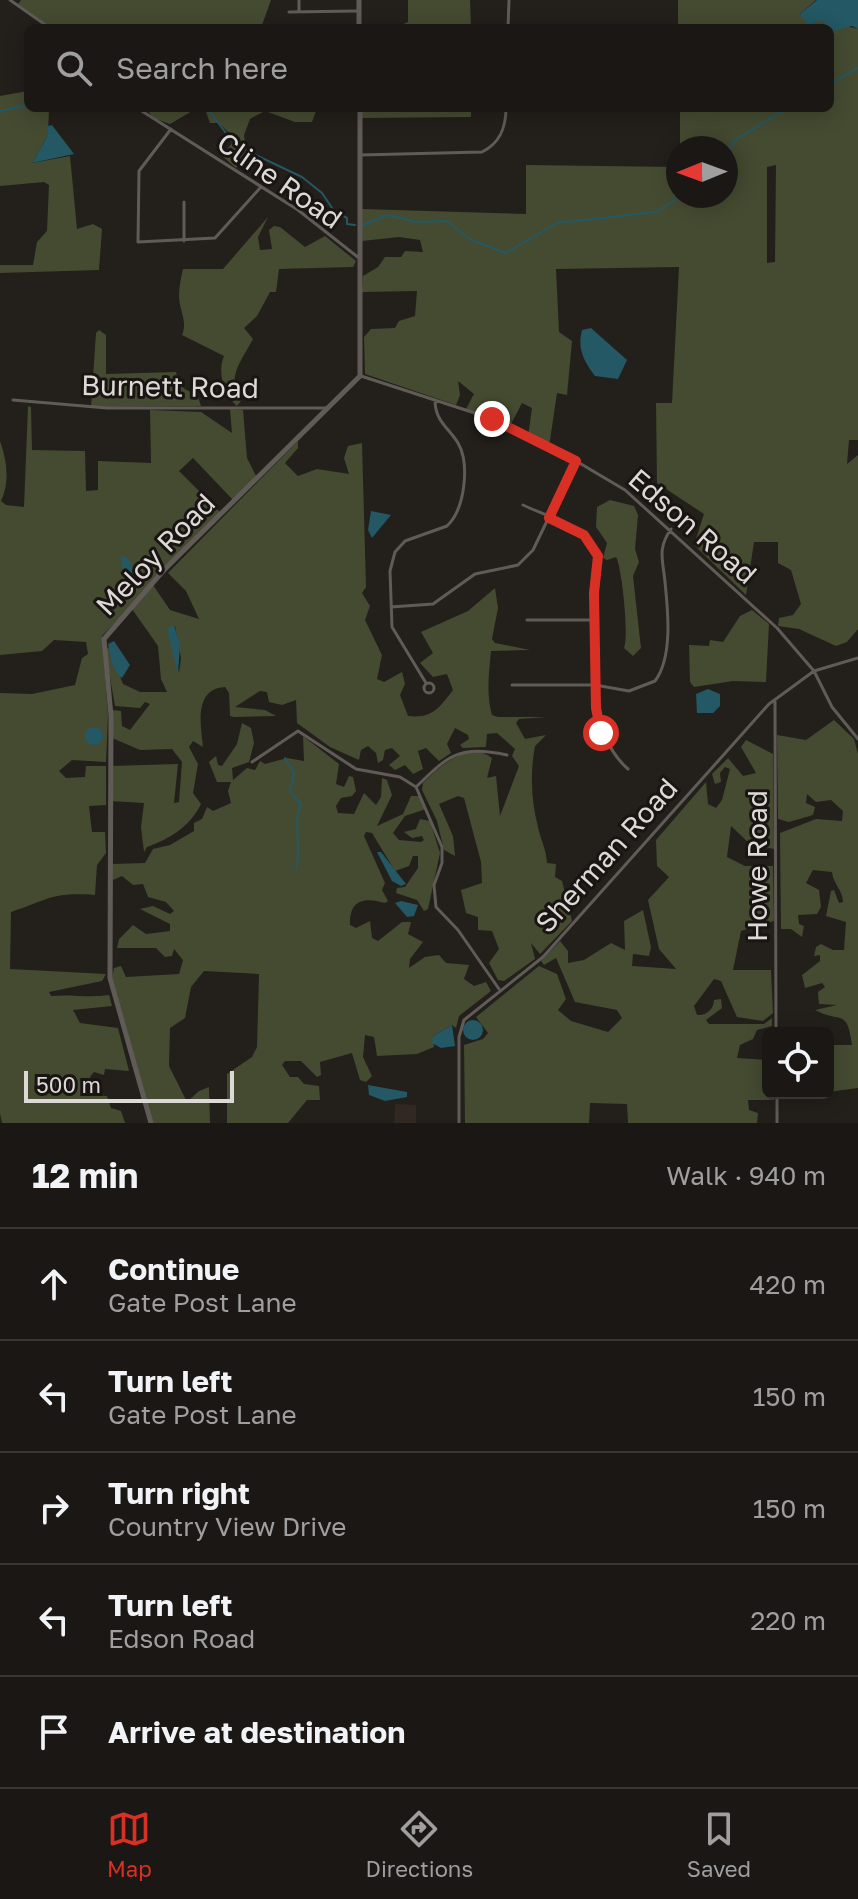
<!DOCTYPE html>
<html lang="en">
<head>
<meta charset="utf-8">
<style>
  :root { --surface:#1a1714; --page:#23201d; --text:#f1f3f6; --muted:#9f9fa0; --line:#383634; --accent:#d93025 }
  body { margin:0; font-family:"Golos Text",sans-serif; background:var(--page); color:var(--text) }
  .controls { position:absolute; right:24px; bottom:24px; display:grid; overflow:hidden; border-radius:12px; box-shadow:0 4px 20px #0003 }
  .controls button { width:72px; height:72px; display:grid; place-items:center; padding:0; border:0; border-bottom:2px solid var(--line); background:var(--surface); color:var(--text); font:40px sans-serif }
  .compass { position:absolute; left:666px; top:136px; width:72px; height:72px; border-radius:50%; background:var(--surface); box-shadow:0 4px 20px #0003; rotate:269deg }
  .scale { position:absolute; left:24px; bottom:20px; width:210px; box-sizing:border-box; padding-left:8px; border:4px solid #dcd9d7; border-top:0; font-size:22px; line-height:28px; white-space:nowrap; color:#dcd9d7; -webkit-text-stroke:6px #1a1512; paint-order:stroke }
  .stop { position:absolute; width:24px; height:24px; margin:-18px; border:6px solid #d93025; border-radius:50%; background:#fff }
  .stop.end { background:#d93025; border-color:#fff; box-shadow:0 2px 8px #0008 }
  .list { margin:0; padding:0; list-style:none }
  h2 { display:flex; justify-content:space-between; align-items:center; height:104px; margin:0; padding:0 32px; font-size:34px }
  h2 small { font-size:26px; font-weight:400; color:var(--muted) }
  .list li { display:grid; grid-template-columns:52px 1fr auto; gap:24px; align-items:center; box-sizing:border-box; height:112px; padding:0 32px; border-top:2px solid var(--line) }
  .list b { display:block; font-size:30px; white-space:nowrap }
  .list p { margin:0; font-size:26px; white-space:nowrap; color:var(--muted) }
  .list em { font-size:26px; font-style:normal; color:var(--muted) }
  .icon { flex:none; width:44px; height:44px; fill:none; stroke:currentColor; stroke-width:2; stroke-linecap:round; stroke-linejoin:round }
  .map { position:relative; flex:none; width:858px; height:1123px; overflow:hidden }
  .search { position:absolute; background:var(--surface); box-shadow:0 4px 20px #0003; left:24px; right:24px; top:24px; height:88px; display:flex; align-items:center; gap:20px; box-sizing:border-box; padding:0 28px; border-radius:12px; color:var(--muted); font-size:30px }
  .sheet { height:664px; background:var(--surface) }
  nav { display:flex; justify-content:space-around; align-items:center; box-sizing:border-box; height:112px; border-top:2px solid var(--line); background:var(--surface); font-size:22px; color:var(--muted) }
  nav a { display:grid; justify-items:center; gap:4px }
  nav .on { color:var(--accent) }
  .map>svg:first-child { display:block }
  .built { fill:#312821 }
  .green { fill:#454b31; fill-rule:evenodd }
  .water { fill:#235864 }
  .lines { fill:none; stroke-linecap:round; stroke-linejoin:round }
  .stream { stroke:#235864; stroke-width:2 }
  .minor { stroke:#605b57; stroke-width:3 }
  .tertiary { stroke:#605b57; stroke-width:5 }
  .route { stroke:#d93025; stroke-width:10 }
  .labels { text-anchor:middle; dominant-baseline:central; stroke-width:6; stroke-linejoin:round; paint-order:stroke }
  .street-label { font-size:28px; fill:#dcd9d7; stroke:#1a1512 }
</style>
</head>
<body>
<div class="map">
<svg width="858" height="1123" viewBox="0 0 858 1123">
  <rect width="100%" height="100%" fill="#231f1b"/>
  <!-- built -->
  <path class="built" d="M395,1104L416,1105V1123H394Z"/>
  <!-- green -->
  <path class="green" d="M21,0H271L261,28H52L18,4Z
    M408,0H470L471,28H395L408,22Z
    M678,0H816L800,14L858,29V440H849L847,464L858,455V629L847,642L836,646L799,629L778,626L779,618L793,615L801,604L791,570L778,563V542H754L746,595L694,545L704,514L657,483L656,403H672L679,267L556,269L559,332L572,341L567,395L557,393L549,447L528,437L532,408L522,403L509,428L466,409L474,394L458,381L460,395L456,405L365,374L364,337L371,329L395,328L399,321L415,316L417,291L362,292L363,276L378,267L385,257H401L405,251L423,252L420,240L399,237L362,241V209L526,214V165L678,167V196H726V148H680V108H830V28H678ZM776,165L775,262L767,263V167Z
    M28,91V108H49L48,135L32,163L70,156L77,229L93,224L102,229L99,270L0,273V265H33L37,242L47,231L49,185L44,182L0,186V96Z
    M146,108H317L312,122H295L265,111L250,119L244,135L247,155L236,168L222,156L235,139L219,123H210L206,112L194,110L170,124L153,118Z
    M360,108H471V117L360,118Z
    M268,217L258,237L260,250L272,249L269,230L274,226L280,227L305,247L325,236L356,261L353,267L279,269L276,292H270L257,316L244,328L253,339C242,360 225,378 241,401L237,406C224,395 217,372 224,356L182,335C188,321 179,310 179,296C179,287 181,278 183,269H223Z
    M99,330L106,335V374L176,372C179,386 183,390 197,394L201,406L91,407L96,333Z
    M28,406L31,407L32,450L85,451L86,491L98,490V461L151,463L150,410L201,412L232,433L230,409L243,410L247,458L257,478L234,501L193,458L179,471L222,514L102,636L108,715L106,762L72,760L59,771L66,778L85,777L86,766H106V805L89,806L92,832H105L106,853L97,865L95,895C51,892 48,900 11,912L10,969L106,974L102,981L49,992L51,996C72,994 88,998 109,995L112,1006L73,1010L80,1023L118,1028L129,1071L105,1069L104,1075L94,1072L90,1077L94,1095L107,1096L111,1108L121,1111L125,1123H2L0,1113V693L32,694L75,685L82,658L88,654L86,642L54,640L42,651L0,655V441C7,461 10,482 1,501L6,505L24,507Z
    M298,441V448L285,463L298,476L317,469L349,474L344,458L348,446L362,443L366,587L362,593L370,606L365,620L382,655L377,679L384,682L402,672L405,684L400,695L408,716C432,719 439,708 453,690L447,674L433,677L420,663L433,653L421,632L468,611L495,588L498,608L492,639L495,643L530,650L491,651C489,673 486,694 492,715L498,717H547L519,719L516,723L525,739L546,735L535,746C530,773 531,800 538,827C541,841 546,848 547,863L556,864L555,877L562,881L572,921L540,954L531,943L535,959L504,981L498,980L489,963L499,949L492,931L478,930V917L466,913L461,890L482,883L481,862L464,798L458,796L439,804L453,836L455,856L444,850L437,821L422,790L423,783C439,767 469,739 492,758L487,778L496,776L500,816L519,766L512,756L515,749L497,733L487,734L486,747L463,748L460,745L469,739L468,735L455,728L447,744L451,753L439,761L426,748L418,751L423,769L413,774L405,765L395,770L389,765L400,756L392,748L385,750L383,760L378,763L376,753L368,746L361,750L359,760L330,747L297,723L296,700L282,705L269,702L267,692L260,691L235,707L265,710L276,716L234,717L230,716L229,693L225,687C193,689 201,726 203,747L193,741L189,747L198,764L193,793L201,804C190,827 169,839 147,847L144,852L141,827L144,803L110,801V766L178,764L174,803L179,802L182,762L172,749L140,750L112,738L113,710L121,711L122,726L130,730L150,704L145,702L140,708L115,706L105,649L109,648L123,684L140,692H167L161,679L158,646L132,609L153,585L170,610L199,619L186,591L168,573ZM175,626L181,658L179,673L168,630Z
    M610,500L634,506L638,515L635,549L639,562L633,576L641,648L633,656L624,648C629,637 622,567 616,557L607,560L603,558L607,543L596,527L597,507Z
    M752,610L769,624L766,682L733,681L694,687L690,682L689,645L709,646L710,640L723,642L740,616Z
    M834,720L854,739L858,754V1088L828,1092V1045H852C847,1007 841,1024 815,1010L837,1005L819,1004L818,992L825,987L822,983L805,988L802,975L820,961V955L814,956L816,947L821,944L833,950H844L846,922L826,916L831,891L834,890L839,903L843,902C843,890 833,884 832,872L813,870L806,883L819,890L821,907L817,914L798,915L799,924L804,926L802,937L791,929H781L780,833L816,819L842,821L843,811L831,800L816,802L807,794L806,803L815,807L813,815L789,822L778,819L777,735L806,740Z
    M242,723L251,728L254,743L249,762L232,768L233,780L247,768L255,770L260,761L265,764L287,758L304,761L303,736L339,764L336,784L344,787L349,776L353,777L356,791L352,796L341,798L336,806L338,813L354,814L364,793L376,805L381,797L382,778L387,780L392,795L377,826L403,814L411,796H420L426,809L405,816L393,833L399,840L421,842L424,840L422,836L412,838L404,832L416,829L420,819L430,821L440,853L428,909L424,911L417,900L396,893L397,888L405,887L418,868V856H413L409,866L395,871L372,833L366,832L364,836L385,883L382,890L388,901L385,903C365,897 349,899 350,925L356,928L370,921L372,938L378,941L402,922H411L408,934L423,942L410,959L409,968L425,957L439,955L446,963L469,965L464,979L474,986L486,982L491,991L459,1016L456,1028L452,1025L433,1036L434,1047L417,1054L377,1056L374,1037L365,1035L363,1057L372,1076L366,1082L360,1080L352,1053L320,1062L321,1075L317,1077L301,1061H285L282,1065L290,1077H298L304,1084L319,1086L320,1100H307L288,1123H227V1074L252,1057L257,1047L259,974L204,971L191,987L185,1018L170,1028L169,1066L187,1102L199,1091L209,1087L210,1123H153L112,977L114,968L121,966L126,977L179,974L183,960L174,949L172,956L165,957L156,948H117L119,939L133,925L146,934L170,931V924L140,909L153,906L170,914L174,911L166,902L148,897L143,884L133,885L122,876L113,880L112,864L145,863L153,849L170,845L194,831V823L202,819L207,807L213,811L231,803L228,791L231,782H217L209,762L216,756L218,765L222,766L237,744Z
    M746,740L773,754L774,849L750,844L731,826L727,857L745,866H773L774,921L741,931L733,970H771L773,1013L763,1021L737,1017L721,981L714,979L694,1006L697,1015C706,1016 714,1009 714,1000L721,999L722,1008L706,1020L709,1024H764L772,1018V1026L757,1030L753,1039L740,1045L737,1058L768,1060V1093H774V1100H748L749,1110L758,1113L757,1123H628L627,1104L590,1103L589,1123H465L464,1045L483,1039L488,1033L476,1017L539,966L557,974L566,999L558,1010L571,1021L608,1032L622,1018L617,1010L575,1002L556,958L544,965L541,961L560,941L568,951V963L584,960L611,943L625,950L624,921L643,910L651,947L649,956L633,954L632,966L676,969L659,949L648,900L669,877L657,866L656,840L706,782L708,804L716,808L722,800L730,769L725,767L720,773L721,782L715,784L712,774L728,758L743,776L756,773L741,747Z"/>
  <!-- water -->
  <path class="water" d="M817,0H858V29L852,26L834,31L821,20L808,25L800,14Z
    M52,125L74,154L32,163L48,135V126Z
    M591,328L627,360L618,379L595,376C584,361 577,349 582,330Z
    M371,511L391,515L372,538L368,530Z
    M121,555L129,559L137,579L122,567Z
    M174,625L180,646L178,674L167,629Z
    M114,641L130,665L122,678C113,672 110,655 108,644Z
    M708,689L720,694V706L713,713H697L696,694Z
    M85 736a9 9 0 1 1 18 0a9 9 0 1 1-18 0Z
    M377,852H381L406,884L401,886L392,881Z
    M401,901L418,905L414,916L407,917L395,903Z
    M463 1030a10 10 0 1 1 20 0a10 10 0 1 1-20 0Z
    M452,1025L455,1046L441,1048L432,1043L433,1036Z
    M368,1085L407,1092V1097L385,1101L369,1095Z"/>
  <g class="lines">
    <!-- stream -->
    <path class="stream" d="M830,83L858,68
      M207,108L235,145L302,177L322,193L334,211L347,218V224L355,225
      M0,111L28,105
      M726,158L735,140L787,108
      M363,225L388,215L416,222L447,221L471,240L506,253L557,223L657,212L681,196
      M285,758L294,773L290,792L301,804C292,826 302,846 296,869"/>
    <!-- minor -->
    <path class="minor" d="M10,0L50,28
      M299,11V0
      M289,12L357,11
      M508,28L509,0
      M137,108L298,210L359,258
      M171,129L139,171L138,242L215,238L260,188
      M360,155L482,152C500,143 506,128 506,108
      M184,202V241
      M361,376L487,417L576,461L625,490L777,628L814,671L832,707L858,739
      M13,400L107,408H327
      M523,505C544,515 580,525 593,545C604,561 595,575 594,593C592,647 584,731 628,769
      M391,607L433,604L475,574L518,565L533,550L576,461
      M527,620H594
      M426,683L392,627L390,571L395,552L405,541L447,526C465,509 470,464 458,443C448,427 435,421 435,400
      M424 688a5 5 0 1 1 10 0a5 5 0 1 1-10 0Z
      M512,685H595L629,691L655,681C673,657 668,611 665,582C663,560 657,549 671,529
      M775,701L776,1033
      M252,762L298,731L356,769L400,777L416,787L442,847V863L434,885L436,907L458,930L499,989
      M416,787C449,755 459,745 507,755
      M777,1093V1123
      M459,1123V1037L464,1020L543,957L769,704L814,671L858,658"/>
    <!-- tertiary -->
    <path class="tertiary" d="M359,0V28
      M151,1123L110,978L111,716L104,639L163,571L360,376V108"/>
  </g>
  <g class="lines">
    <!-- route -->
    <path class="route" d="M492,419L576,461L549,518L584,535L598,556L594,593L596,708L601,733"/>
  </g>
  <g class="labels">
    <!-- street labels -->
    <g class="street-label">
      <text transform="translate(280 180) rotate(35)">Cline Road</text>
      <text transform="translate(170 386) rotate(1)">Burnett Road</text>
      <text transform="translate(693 526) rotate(41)">Edson Road</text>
      <text transform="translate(155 554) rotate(-46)">Meloy Road</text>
      <text transform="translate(606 855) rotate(-48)">Sherman Road</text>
      <text transform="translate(756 866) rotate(-90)">Howe Road</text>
    </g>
  </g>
</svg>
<div class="controls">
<button><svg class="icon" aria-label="locate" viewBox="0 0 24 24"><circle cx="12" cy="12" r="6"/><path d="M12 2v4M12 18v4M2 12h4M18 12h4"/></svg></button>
</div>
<svg class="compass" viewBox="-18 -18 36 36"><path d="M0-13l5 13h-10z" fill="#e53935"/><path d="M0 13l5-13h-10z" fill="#9f9fa0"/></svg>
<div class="scale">500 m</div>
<div class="stop" style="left:601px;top:733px"></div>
<div class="stop end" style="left:492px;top:419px"></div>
<div class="search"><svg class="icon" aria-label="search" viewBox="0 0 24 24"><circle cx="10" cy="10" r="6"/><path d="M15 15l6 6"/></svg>Search here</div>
</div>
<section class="sheet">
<h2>12 min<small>Walk · 940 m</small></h2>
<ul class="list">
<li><svg class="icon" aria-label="ahead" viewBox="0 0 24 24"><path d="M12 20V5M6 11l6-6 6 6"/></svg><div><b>Continue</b><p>Gate Post Lane</p></div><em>420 m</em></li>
<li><svg class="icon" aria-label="left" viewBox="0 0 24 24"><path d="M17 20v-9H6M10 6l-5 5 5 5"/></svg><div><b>Turn left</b><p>Gate Post Lane</p></div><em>150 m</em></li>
<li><svg class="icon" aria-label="right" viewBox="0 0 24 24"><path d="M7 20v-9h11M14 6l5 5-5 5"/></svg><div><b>Turn right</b><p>Country View Drive</p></div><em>150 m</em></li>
<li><svg class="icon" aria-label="left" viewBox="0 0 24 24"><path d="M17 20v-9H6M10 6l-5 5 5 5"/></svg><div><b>Turn left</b><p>Edson Road</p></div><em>220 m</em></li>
<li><svg class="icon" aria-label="arrive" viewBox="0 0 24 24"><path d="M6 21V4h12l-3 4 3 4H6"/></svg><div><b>Arrive at destination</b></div></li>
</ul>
</section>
<nav>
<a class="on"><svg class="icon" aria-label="map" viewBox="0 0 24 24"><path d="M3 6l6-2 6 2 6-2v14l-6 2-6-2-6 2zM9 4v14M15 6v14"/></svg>Map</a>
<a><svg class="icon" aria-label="directions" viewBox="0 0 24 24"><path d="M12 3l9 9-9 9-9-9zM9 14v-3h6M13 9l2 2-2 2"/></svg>Directions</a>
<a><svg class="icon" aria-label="saved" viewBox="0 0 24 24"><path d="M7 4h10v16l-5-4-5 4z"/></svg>Saved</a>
</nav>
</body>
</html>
